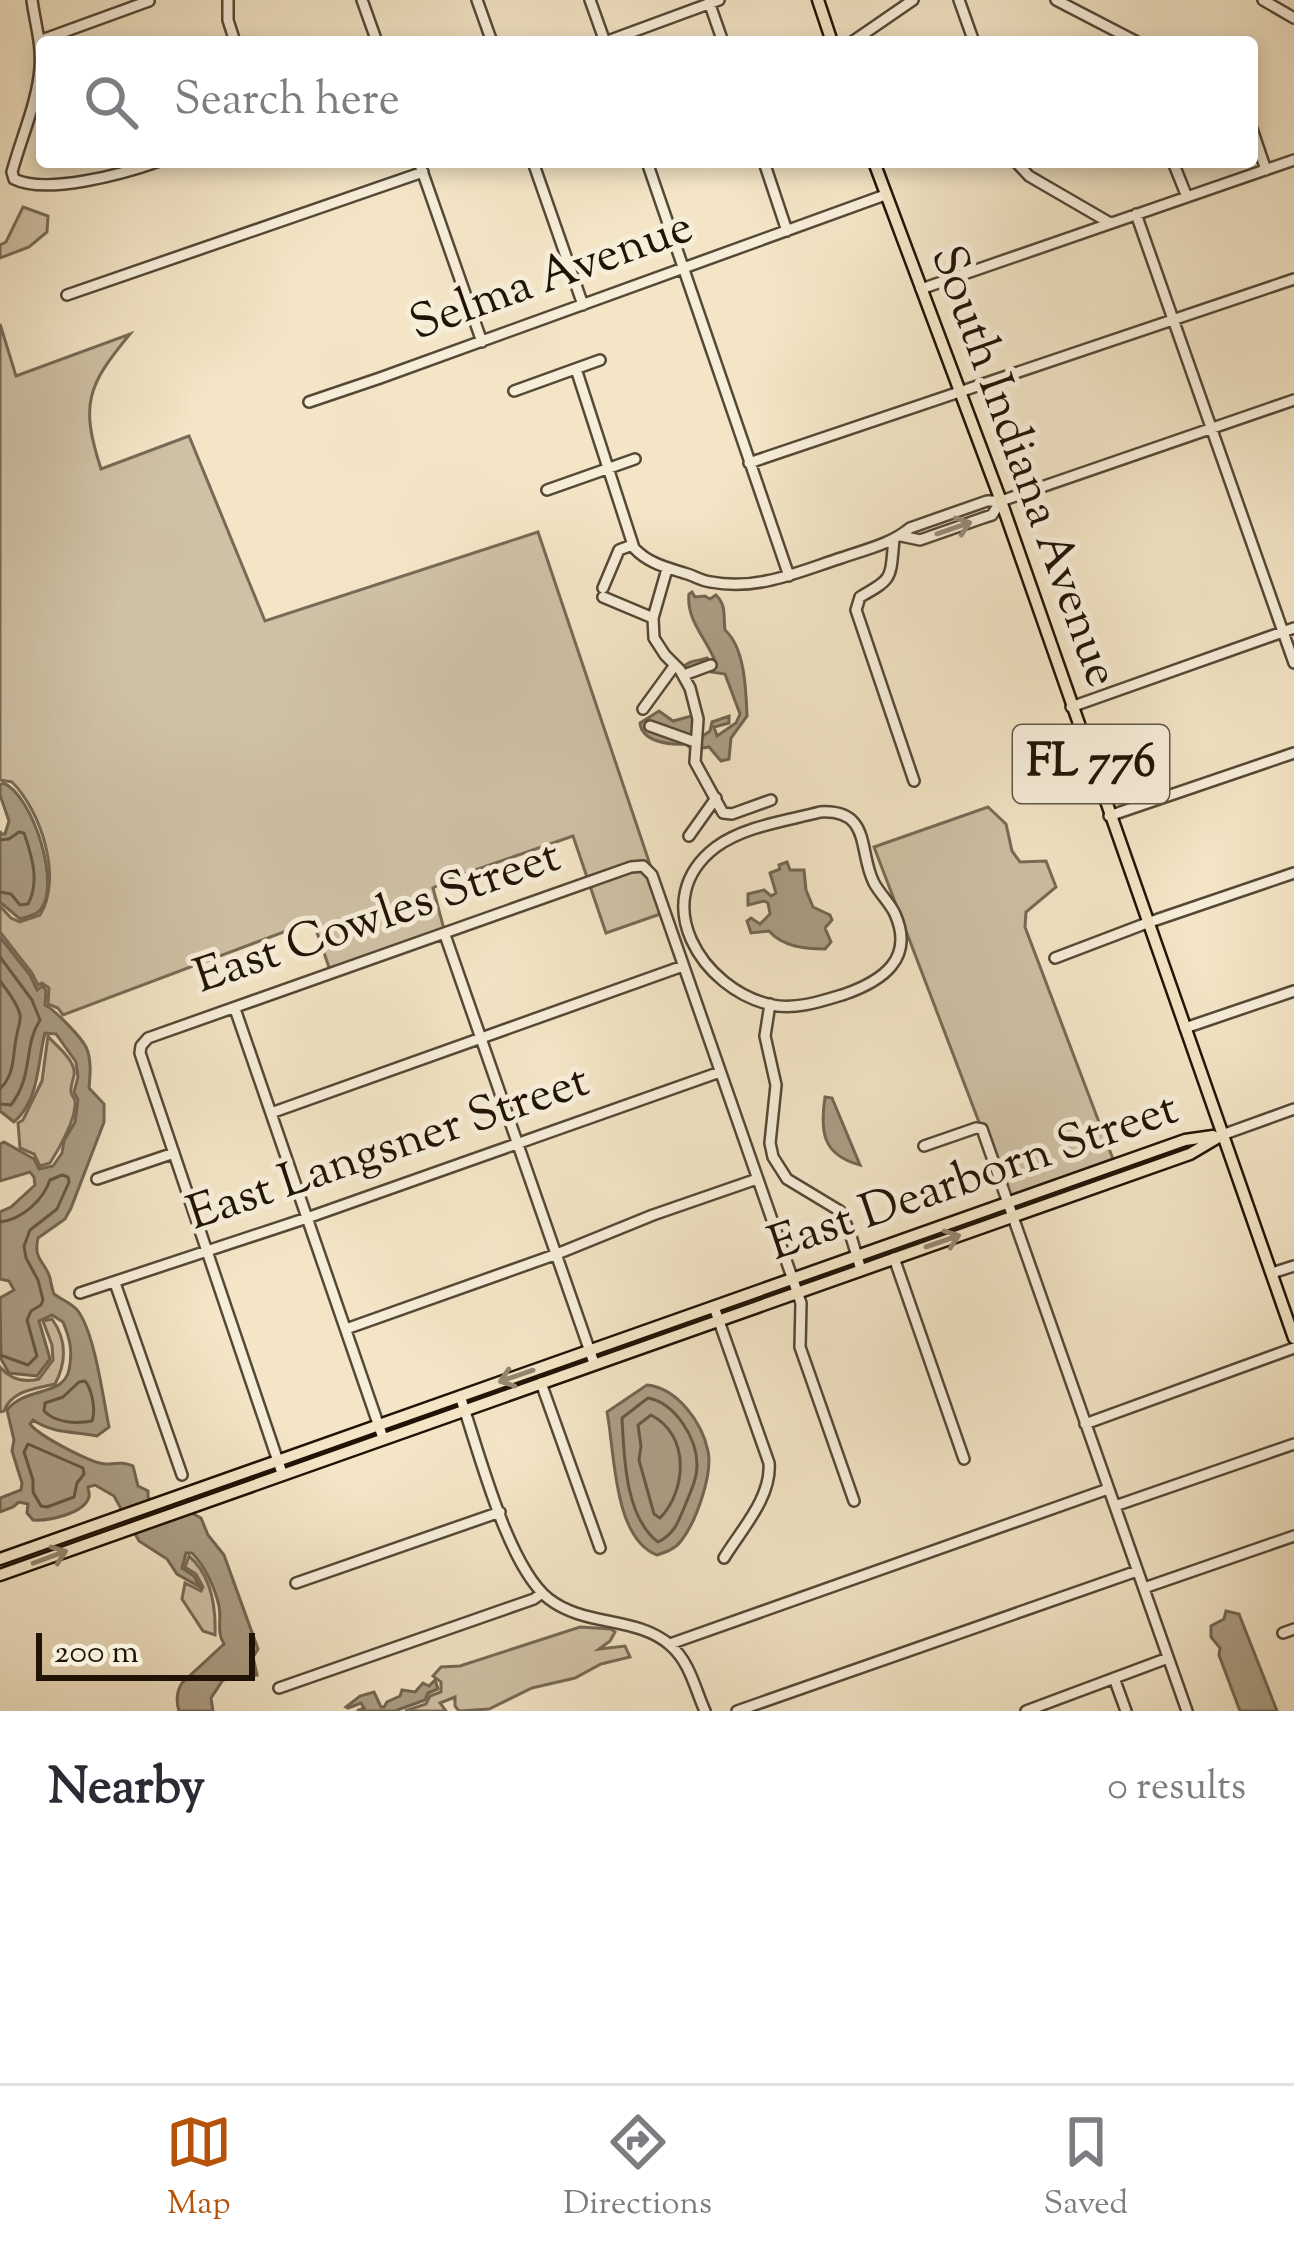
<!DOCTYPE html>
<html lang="en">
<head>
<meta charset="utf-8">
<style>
  :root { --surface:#fff; --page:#f7f7f7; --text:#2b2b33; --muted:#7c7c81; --line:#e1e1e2; --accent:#b45309 }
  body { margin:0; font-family:"Sorts Mill Goudy",serif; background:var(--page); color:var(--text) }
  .scale { position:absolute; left:36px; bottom:30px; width:219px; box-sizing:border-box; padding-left:12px; border:6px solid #201306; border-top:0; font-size:33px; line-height:42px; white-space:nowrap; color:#201306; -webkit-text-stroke:9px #f7eeda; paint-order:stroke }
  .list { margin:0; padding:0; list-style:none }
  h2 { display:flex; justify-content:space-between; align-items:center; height:156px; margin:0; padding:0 48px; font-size:51px }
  h2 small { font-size:39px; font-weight:400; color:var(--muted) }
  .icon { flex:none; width:66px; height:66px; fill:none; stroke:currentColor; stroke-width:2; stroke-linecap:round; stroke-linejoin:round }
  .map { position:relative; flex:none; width:1294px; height:1711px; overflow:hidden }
  .search { position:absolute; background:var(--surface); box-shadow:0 6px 18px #0003; left:36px; right:36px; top:36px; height:132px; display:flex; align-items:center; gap:30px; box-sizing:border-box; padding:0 42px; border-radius:12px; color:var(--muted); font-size:45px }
  .sheet { height:372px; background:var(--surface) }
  nav { display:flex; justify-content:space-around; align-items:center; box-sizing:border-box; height:168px; border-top:3px solid var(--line); background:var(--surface); font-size:33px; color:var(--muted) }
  nav a { display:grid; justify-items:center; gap:6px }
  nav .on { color:var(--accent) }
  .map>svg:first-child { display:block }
  .green { fill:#cfc1a5; stroke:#786a56; stroke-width:3 }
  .water { fill:#ab9e85; stroke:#736652; stroke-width:3 }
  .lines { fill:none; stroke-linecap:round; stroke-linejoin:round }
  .shore { stroke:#665846; stroke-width:3 }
  .minor-casing { stroke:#554836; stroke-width:14 }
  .major-casing { stroke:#201306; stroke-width:15 }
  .minor { stroke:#f7eeda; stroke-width:9 }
  .major { stroke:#f3e5c6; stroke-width:10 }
  .oneway { stroke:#968b7b }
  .oneway2 { stroke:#948670 }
  .labels { text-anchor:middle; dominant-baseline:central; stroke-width:10; stroke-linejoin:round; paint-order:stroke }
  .shield { fill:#f7eeda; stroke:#605546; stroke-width:3 }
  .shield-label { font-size:45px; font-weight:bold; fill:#201306 }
  .street-label { font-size:48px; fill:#201306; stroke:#f7eeda }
</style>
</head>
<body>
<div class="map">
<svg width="1294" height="1711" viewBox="0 0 1294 1711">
  <rect width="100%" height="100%" fill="#f3e5c6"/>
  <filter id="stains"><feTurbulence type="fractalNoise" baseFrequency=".00167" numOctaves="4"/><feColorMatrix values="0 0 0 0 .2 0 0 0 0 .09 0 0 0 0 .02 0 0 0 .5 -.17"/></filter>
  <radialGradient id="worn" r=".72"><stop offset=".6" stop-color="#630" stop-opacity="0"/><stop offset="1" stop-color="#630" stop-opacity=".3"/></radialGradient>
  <!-- green -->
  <path class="green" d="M23,207L48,216L47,232L29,247L0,258V245L6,242Z
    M0,324L16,376L130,334C87,386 80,404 101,469L189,436L265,621L538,532L666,912L606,933L573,836L449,879L433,888L445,933L331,973L313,921L63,1015L58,1008L48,1004L49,988L42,983L38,985L32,973L0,932V906L11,918L20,922L40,915C63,878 41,811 12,782L0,780Z
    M988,807L1006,824L1012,851L1020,862L1046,861L1056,887L1026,912L1025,927L1113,1159L1008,1198L874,847Z
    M48,1036C54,1044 66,1052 72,1064C78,1076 70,1080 71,1092C71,1095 74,1097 75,1101C77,1117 59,1149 50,1163L40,1166L34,1154L20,1148L18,1123L23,1120L42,1081Z
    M52,1319C67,1340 67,1361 55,1384C35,1389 12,1390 4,1411L0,1412V1367C10,1379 24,1383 39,1379L53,1360L52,1345L43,1321Z
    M189,1556C211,1575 216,1607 215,1635L203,1631L182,1599L185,1583L201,1591L203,1587L196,1574L185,1567Z
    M580,1627L611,1629L615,1632L610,1641L599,1649L625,1646L630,1657L601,1664L575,1678L532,1688L489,1709L459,1711L455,1706V1697L440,1703L446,1711H405L426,1704L430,1696L441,1692V1682L433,1676L441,1667L460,1666Z"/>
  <!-- water -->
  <path class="water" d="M692,592L695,597L705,596L710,599L716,595C727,606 723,616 725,630C745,648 746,690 747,716L731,738L729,759L721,761L709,747L692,750L686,744C669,745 642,742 640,723L659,711L673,721L695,715L700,738L710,731L712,722L729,716V723L714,727L717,736L736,723L740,714L725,674L711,672L708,666L687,676L681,669C690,659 696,662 707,658L712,663L715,661C706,638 686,620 689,594Z
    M3,783C32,793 64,890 38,912C35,915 23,918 20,919L0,902V831L1,834H5L9,821L0,795V785Z
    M787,862L790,870H804L806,890L813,907L830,915L832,920L825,928L831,942L825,949C806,949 783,947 769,931L751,933L747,921L751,918L760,924L770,914L768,903L764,901L748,905V894L764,890L771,896L776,893L770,873L780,869L779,865Z
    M0,937L30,975L37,990L42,986L46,990L45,1005C55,1010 81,1037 86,1047C92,1060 90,1076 89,1088L104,1104V1122L71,1208L65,1219L38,1238C33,1260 45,1261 50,1278C51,1283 52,1289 54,1294C62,1300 73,1304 78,1311C95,1334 103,1398 109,1427L97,1436C74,1431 54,1434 33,1420L30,1424C39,1436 91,1463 105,1464C117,1464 121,1461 133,1466L138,1486L148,1491V1497L165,1516L190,1512L201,1518L208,1535L224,1555L258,1649L253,1657L257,1675L223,1680L211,1698L213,1711H179C176,1701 176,1692 182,1683L224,1644C216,1631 222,1620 219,1606C215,1588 205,1566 192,1553H186L182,1568L194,1576L200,1587L177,1574L167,1559L139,1541L114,1496L95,1485L88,1487C88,1490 90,1494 89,1497C84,1514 48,1521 33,1520L27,1513L28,1504L19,1502L13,1507L0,1512V1498L21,1490L22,1483L12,1451L14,1440L7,1410C26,1386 63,1397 69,1370C73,1351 70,1339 63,1322L52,1315L39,1321L50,1359L37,1376L9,1373L1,1359L0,1298L14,1290L9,1281L0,1279V1212L11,1207L35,1185L34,1177L30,1172L0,1181V1144L4,1142L34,1159L39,1169L53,1166L62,1153L64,1141L75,1122L78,1100L74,1092L78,1077L76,1062L56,1034L45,1033C37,1063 40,1099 14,1122L0,1111Z
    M825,1097L832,1098L860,1165C822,1155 820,1131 825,1097Z
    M647,1385C677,1388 702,1422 708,1451C713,1474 696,1522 681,1541C675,1549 666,1552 657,1555C613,1538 615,1452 607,1412Z
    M1226,1611L1239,1614L1277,1711H1240L1219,1655L1220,1648L1211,1637V1626L1224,1619Z
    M435,1680L438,1689L428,1693L425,1700L395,1711H357L364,1708L361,1703L348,1708L346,1707L360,1696L374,1692L381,1707H384L387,1702L400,1696L402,1690L415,1692L423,1683L429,1686Z"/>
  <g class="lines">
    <!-- shore -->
    <path class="shore" d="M0,840L9,839L19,832L24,833C32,856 40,882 28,904L20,905L11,894L0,892
      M0,957L32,1000L40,1020C23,1046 34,1075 11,1105L0,1104
      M0,981C7,990 18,1004 20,1015C21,1022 18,1027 17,1034C12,1055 16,1073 0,1089
      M0,1222C23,1219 43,1200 50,1180L62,1175L68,1177L69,1182L57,1209L30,1230L24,1246L26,1258L38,1280L43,1300L41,1305L31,1311L27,1320L37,1356L28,1365L0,1355
      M85,1381C92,1389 96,1411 92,1421C76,1424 56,1423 44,1411L45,1403L63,1397L79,1382Z
      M648,1398C675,1403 697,1438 697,1465C697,1478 691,1491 686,1503C679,1520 675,1534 658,1542C625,1517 624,1456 622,1418Z
      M651,1415C690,1435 687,1490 660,1518L654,1514L639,1460L641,1446L638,1425Z
      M28,1444L83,1468L84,1474L77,1483L74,1497L47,1507L41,1506L33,1492V1480L24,1452Z"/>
    <!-- minor casing -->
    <g class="minor-casing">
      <path id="minor" d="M32,0C35,23 42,44 40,68C37,104 21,138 12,172L14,179C46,195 123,174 157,162
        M228,0V20L235,42
        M362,0L377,42
        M477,0L492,42
        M590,0L605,42L719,0
        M959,0L974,42
        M1056,0L1137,42
        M1263,0L1294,18
        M709,2L723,42
        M39,41L149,1
        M852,42L913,0
        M1252,129L1266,170
        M419,162L482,342
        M533,162L583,305
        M647,162L789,576
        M764,162L787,231
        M1016,162L1029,176L1110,223
        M1173,162L1187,197
        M1136,214L1294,663
        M921,289L1294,160
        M67,295L423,172
        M576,369L634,548C648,563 665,567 684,573C693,575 701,581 711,582C757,591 798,572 841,558C864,550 891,544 910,528L987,501H1001L1294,400
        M514,391L600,360
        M309,402L380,378L885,195
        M749,463L1294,279
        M547,490L635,459
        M901,536L920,540L980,519L992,515L1001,501
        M894,539C890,579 894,578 860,597L856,610L914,781
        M667,569L653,618L654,638L665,655L680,670L690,688L698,719L695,762L723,813L732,814L771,800
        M603,588L619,550L632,545
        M603,597L653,618
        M684,675L711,665
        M1071,707L1294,628
        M643,709L675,665
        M650,726L695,742
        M820,812C872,809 858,852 874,883C880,894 890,903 895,914C915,959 882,981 845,994C822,1001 796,1010 772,1005C702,990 646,900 716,847C745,826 786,821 820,812Z
        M1109,816L1294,753
        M689,836L716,798
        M445,935L594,1363
        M1055,958L1147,923L1294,873
        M770,1004L765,1036L776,1085L770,1143L773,1157L787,1179L840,1211L850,1233L861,1270
        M235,1009L383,1438
        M1185,1028L1294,991
        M271,1113L683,966
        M1222,1135L1294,1109
        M924,1146L976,1128L982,1129L1187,1711
        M97,1179L174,1153
        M894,1258L964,1459
        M1272,1273L1294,1266
        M115,1283L182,1475
        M80,1293L307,1218L720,1072
        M714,1307L769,1463C772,1497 741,1530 724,1558
        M346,1329L557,1254L653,1215L757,1179
        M541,1383L600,1548
        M460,1396C478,1448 507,1566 549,1599C585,1627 637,1616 670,1645C690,1662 695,1689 705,1711
        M1085,1424L1294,1348
        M282,1473L140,1053L141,1046L148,1038L631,867L643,866L652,875L801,1303L800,1347L854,1501
        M1115,1506L1294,1444
        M296,1583L500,1512
        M1144,1588L1294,1536
        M1283,1633L1294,1629
        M670,1644L1108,1489
        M1114,1678L1126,1711
        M279,1688L534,1599L542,1593
        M737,1711L1137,1571
        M1026,1711L1168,1658"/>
    </g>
    <!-- major casing -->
    <g class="major-casing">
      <path id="major" d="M818,0L832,42
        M874,162L1001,501L1294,1338
        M0,1559L1185,1140L1213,1136
        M0,1575L1190,1154L1222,1135"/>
    </g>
    <!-- minor -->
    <use href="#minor" class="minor"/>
    <!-- major -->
    <use href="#major" class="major"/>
  </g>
  <!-- one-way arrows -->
  <defs><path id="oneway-shaft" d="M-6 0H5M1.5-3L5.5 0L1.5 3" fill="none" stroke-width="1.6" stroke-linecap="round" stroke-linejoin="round" transform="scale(3)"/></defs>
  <use class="oneway" href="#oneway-shaft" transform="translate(954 528) rotate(-19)"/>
  <g class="oneway2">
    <use href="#oneway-shaft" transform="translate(943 1241) rotate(-19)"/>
    <use href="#oneway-shaft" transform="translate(516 1376) rotate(161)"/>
    <use href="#oneway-shaft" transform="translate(50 1557) rotate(-20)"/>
  </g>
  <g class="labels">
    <!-- shield labels -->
    <rect class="shield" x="1013" y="725" width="156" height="78" rx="9"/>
    <g class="shield-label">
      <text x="1091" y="764">FL 776</text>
    </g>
    <!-- street labels -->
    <g class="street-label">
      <text transform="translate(552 278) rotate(-20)">Selma Avenue</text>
      <text transform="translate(1022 467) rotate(70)">South Indiana Avenue</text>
      <text transform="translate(378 919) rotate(-19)">East Cowles Street</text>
      <text transform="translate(389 1150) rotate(-19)">East Langsner Street</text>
      <text transform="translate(974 1179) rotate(-19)">East Dearborn Street</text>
    </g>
  </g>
  <rect width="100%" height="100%" filter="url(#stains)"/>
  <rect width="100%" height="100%" fill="url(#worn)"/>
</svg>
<div class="scale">200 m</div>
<div class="search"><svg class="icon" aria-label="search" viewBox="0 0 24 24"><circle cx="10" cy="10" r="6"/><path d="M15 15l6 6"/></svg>Search here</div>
</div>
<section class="sheet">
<h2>Nearby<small>0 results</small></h2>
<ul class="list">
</ul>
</section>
<nav>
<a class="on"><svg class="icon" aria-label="map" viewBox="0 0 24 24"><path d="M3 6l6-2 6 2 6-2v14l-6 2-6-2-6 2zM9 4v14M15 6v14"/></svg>Map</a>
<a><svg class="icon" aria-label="directions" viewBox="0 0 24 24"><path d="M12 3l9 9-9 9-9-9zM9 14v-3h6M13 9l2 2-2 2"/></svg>Directions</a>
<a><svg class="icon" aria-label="saved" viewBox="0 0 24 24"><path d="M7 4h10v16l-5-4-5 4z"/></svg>Saved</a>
</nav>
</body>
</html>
